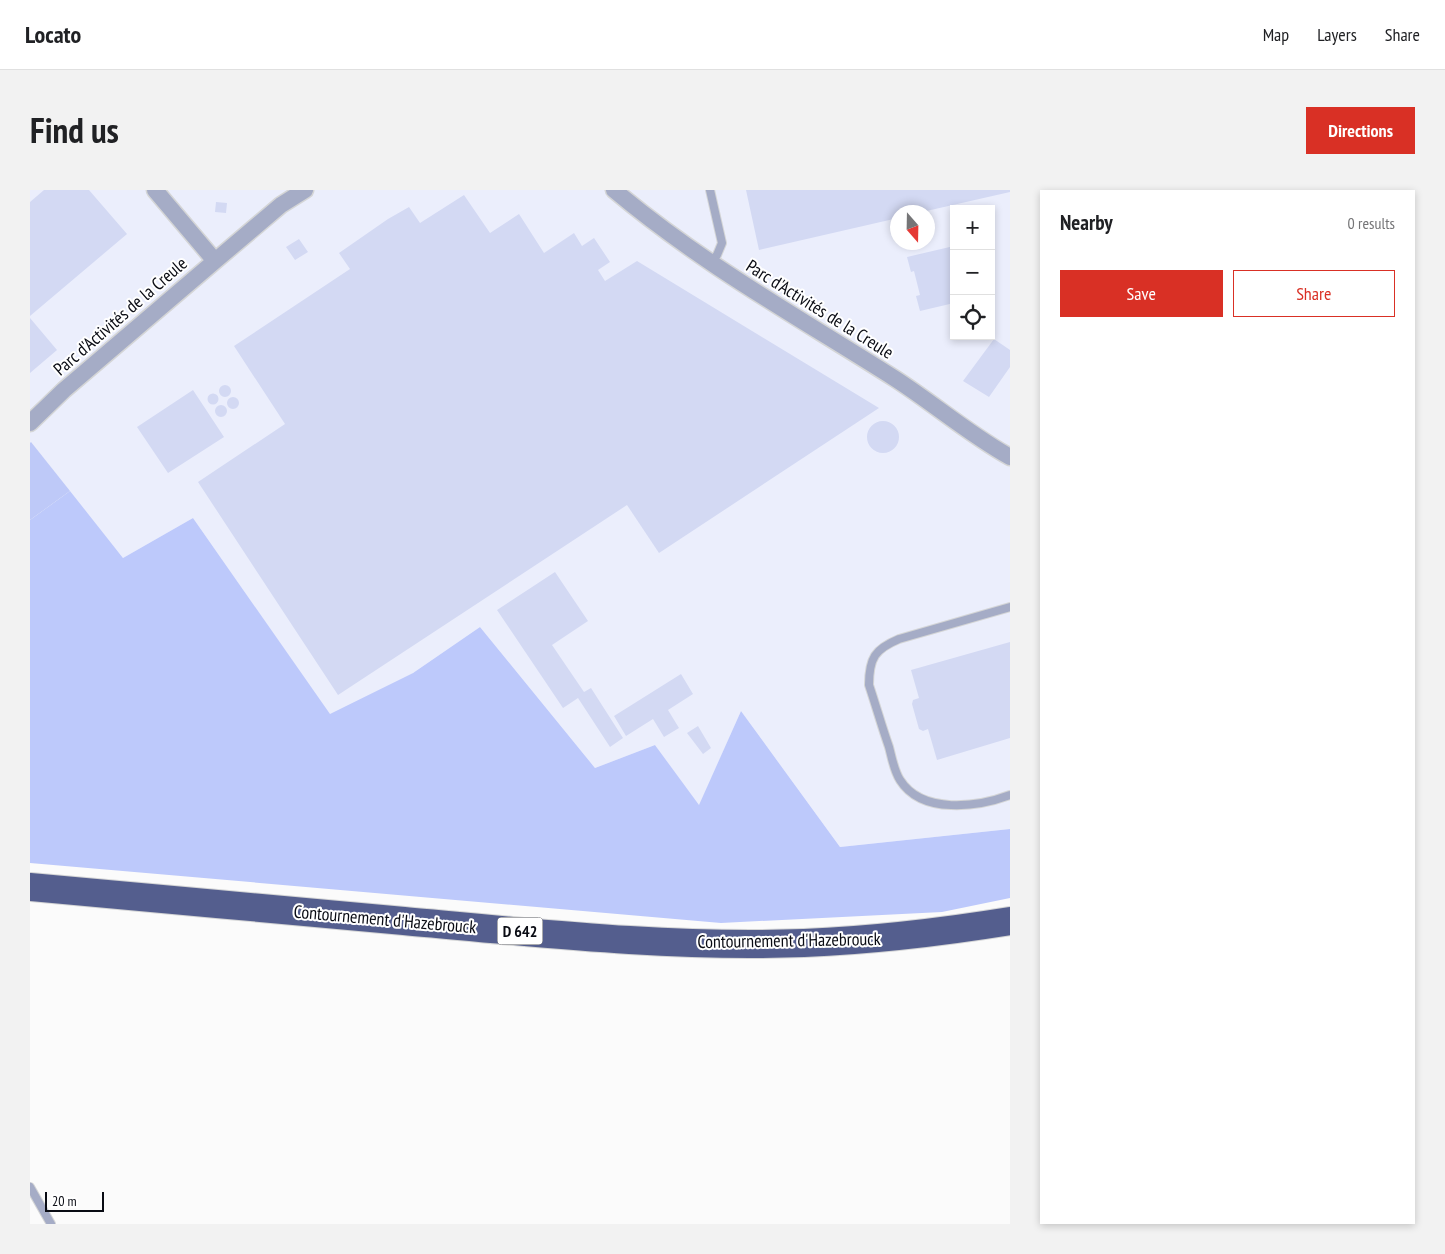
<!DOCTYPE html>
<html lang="en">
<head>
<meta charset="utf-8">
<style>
  :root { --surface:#fff; --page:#f2f2f2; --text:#202124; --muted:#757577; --line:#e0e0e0; --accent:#d93025 }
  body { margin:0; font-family:"PT Sans Narrow",sans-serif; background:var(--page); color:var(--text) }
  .controls { position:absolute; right:15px; top:15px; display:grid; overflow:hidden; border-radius:0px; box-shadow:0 2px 8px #0003 }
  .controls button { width:45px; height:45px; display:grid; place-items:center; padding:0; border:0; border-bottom:1px solid var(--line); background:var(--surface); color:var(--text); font:25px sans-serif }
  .compass { position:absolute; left:860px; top:15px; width:45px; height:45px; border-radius:50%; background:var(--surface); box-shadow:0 2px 8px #0003; rotate:160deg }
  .scale { position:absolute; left:15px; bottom:12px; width:59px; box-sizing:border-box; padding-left:5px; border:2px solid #090b13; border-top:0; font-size:14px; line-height:18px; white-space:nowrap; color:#090b13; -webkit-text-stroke:4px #fff; paint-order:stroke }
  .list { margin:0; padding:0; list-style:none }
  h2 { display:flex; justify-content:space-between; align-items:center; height:65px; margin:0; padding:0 20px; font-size:21px }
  h2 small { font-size:16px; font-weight:400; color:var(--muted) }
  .actions { display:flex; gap:10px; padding:15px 20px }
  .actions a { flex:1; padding:11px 0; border:1px solid var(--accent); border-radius:0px; text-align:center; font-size:18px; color:var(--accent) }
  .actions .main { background:var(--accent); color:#fff }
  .icon { flex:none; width:28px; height:28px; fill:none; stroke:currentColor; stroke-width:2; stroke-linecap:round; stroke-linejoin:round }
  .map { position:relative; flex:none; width:980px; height:1034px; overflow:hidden; border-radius:0px }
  header { display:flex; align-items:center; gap:30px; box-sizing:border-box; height:70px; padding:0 25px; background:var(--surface); border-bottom:1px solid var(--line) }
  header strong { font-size:24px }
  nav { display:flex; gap:28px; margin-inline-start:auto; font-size:18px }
  .intro { display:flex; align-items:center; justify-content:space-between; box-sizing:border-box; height:120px; padding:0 30px }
  h1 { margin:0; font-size:35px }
  .button { padding:12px 22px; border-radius:0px; background:var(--accent); color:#fff; font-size:18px; font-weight:700 }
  main { display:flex; gap:30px; padding:0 30px }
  aside { flex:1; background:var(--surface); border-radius:0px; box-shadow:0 2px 8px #0003 }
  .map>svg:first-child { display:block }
  .built { fill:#ebeefc; fill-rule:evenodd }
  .green { fill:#bdc9fb }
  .forest { fill:#bec9f8 }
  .building { fill:#d3d9f3 }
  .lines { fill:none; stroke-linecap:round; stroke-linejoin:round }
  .service-casing { stroke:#d4d5d6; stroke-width:10 }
  .minor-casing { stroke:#d4d5d6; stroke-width:19 }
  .trunk-casing { stroke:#d4d5d6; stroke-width:30 }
  .service { stroke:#a5acc6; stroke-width:8 }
  .minor { stroke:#a5acc6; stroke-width:16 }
  .trunk { stroke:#545e8e; stroke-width:28 }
  .labels { text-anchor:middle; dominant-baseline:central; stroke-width:4; stroke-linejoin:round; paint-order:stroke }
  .shield { fill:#fff; stroke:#53545a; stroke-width:1 }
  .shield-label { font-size:16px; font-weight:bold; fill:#090b13 }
  .street-label { font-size:18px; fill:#090b13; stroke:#fff }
</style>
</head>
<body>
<header>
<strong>Locato</strong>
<nav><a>Map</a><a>Layers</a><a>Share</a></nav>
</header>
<div class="intro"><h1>Find us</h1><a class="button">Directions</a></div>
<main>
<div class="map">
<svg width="980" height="1034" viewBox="0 0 980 1034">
  <rect width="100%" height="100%" fill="#fbfbfb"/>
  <!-- built -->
  <path class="built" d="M0,0H980V639L810,657L711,521L669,616L625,555L565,578L450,437L383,483L300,525L163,328L93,368L0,253ZM924,19H961V146H924ZM868,22H898V52H868Z"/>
  <!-- green -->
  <path class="green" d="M40,301L93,368L163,328L300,524L383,483L450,437L565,578L625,555L669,615L711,521L810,657L980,639V708L912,722L691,733L0,673V330Z"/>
  <!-- forest -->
  <path class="forest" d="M1,252L40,301L0,330V253Z"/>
  <!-- building -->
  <path class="building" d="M14,0H59L97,44L0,126V12Z
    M716,0H980V2L892,22H868V28L729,60Z
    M434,5L460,43L489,24L514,63L544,43L552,56L564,48L580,72L568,80L575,91L607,71L849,218L629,363L597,315L308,505L168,292L255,234L204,156L320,79L309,63L358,29L379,17L390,33Z
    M186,12L197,13L196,23L185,22Z
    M269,49L278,62L265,70L256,57Z
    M924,56V113L890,121L886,106L890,105L884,81L881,82L877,67Z
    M0,128L27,160L0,183Z
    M964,149L980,160V177L959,207L933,191Z
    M189 201a6 6 0 1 1 12 0a6 6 0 1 1-12 0Z
    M163,200L194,247L138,283L107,237Z
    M177.5 209a5.5 5.5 0 1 1 11 0a5.5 5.5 0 1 1-11 0Z
    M197 213a6 6 0 1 1 12 0a6 6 0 1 1-12 0Z
    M185 221a6 6 0 1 1 12 0a6 6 0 1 1-12 0Z
    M837 247a16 16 0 1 1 32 0a16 16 0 1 1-32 0Z
    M525,382L558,431L522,455L554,502L561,498L593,548L580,557L548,508L533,518L467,420Z
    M980,452V548L907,570L898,539L893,541L889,539L882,514L883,510L889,508L881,480Z
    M651,484L663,504L638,520L649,538L634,547L623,529L596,546L584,526Z
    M668,536L681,558L673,564L657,543Z"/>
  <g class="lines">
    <!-- service casing -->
    <g class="service-casing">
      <path id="service" d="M680,73L687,65L692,53L680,0
        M980,417L869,449C845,459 839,468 839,495C846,516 852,537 859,557C862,568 864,581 870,590C892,625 948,617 980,605
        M0,997L21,1034"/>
    </g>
    <!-- minor casing -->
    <g class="minor-casing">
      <path id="minor" d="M125,0L185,71L251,15L275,0
        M584,0C672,74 768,127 864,188C903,213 940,245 980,267
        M0,233L34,200L185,71"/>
    </g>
    <!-- trunk casing -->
    <g class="trunk-casing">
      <path id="trunk" d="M0,697C125,708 249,720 374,731C507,743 640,758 774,753C843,750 912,742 980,731"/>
    </g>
    <!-- service -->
    <use href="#service" class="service"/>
    <!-- minor -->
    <use href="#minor" class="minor"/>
    <!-- trunk -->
    <use href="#trunk" class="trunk"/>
  </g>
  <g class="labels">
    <!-- shield labels -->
    <rect class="shield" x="467.5" y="727.5" width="45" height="27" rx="4"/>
    <g class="shield-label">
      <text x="490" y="741">D 642</text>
    </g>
    <!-- street labels -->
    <g class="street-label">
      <text transform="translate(790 119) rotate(32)">Parc d'Activités de la Creule</text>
      <text transform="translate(90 126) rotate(-41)">Parc d'Activités de la Creule</text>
      <text transform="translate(355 729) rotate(5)">Contournement d'Hazebrouck</text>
      <text transform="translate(759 750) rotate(-1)">Contournement d'Hazebrouck</text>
    </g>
  </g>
</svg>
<div class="controls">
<button>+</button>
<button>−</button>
<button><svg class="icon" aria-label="locate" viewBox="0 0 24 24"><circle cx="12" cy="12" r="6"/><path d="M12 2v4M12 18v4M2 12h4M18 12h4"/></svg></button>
</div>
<svg class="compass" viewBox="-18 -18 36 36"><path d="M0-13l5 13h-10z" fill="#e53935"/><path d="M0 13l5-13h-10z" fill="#757577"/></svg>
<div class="scale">20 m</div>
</div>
<aside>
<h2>Nearby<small>0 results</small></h2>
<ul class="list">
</ul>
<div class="actions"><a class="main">Save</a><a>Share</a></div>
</aside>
</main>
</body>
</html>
